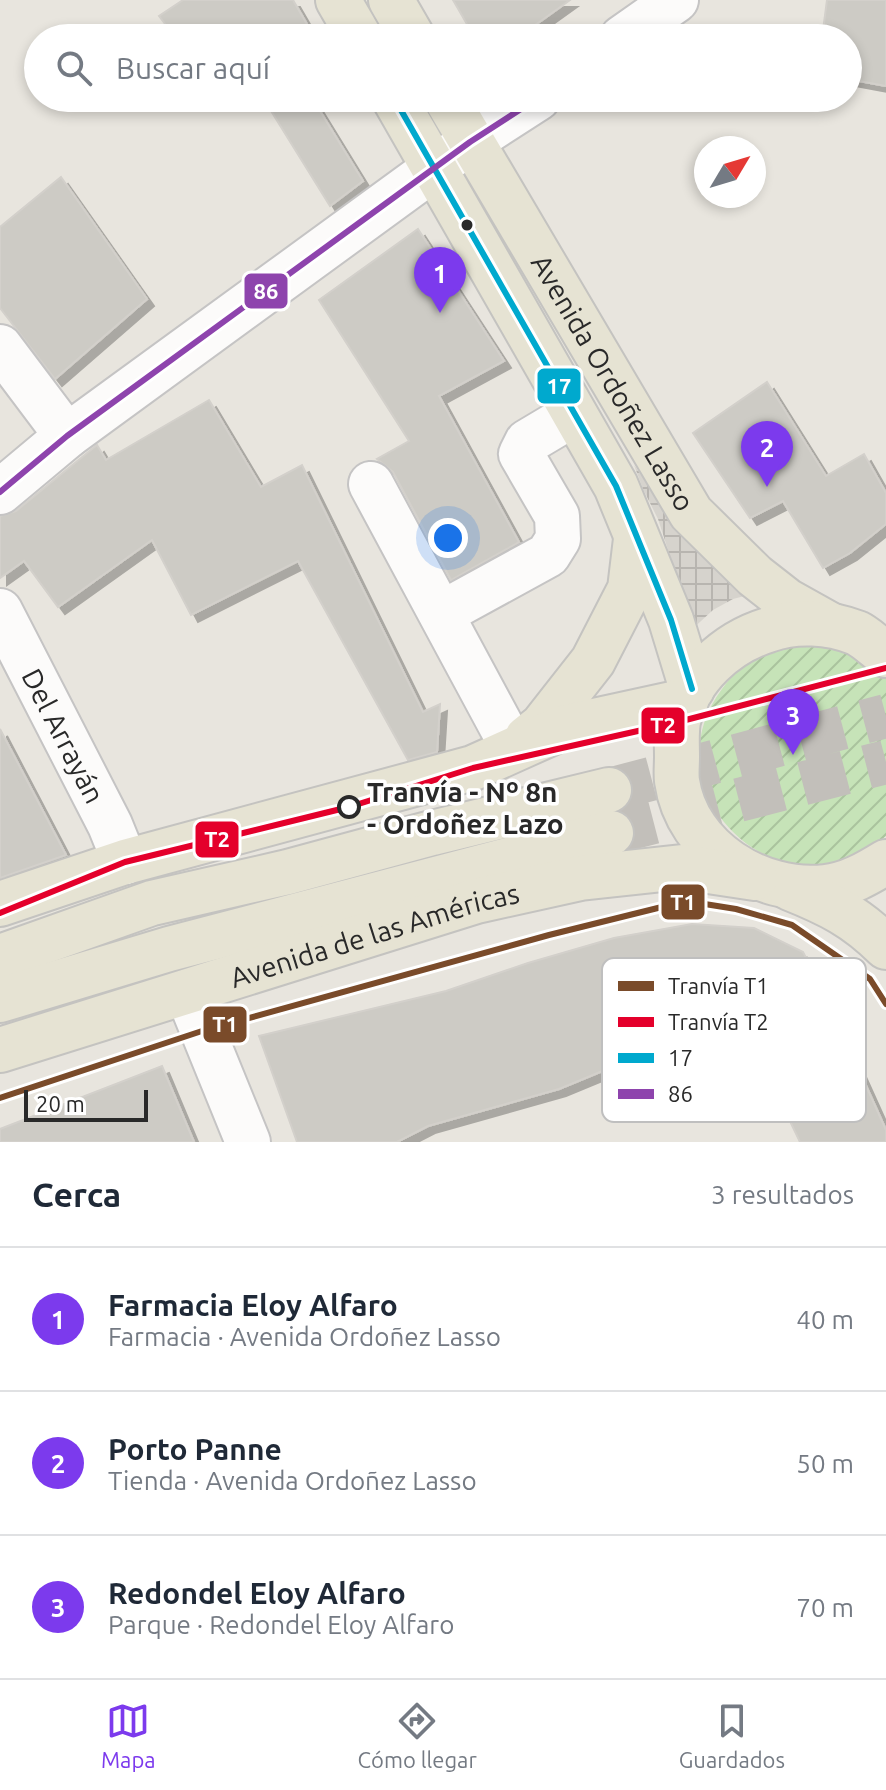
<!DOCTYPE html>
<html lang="es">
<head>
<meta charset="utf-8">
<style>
  :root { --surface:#fff; --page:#f6f6f7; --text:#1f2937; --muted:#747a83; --line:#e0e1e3; --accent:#7c3aed }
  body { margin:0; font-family:Ubuntu,sans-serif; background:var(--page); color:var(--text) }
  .compass { position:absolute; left:694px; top:136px; width:72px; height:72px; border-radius:50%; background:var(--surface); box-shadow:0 4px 12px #0003; rotate:52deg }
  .scale { position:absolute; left:24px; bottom:20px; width:124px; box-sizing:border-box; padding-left:8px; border:4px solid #292929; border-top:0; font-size:22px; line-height:28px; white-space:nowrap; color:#292929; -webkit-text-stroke:6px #fff; paint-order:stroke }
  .you { position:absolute; left:448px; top:538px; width:28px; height:28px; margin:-20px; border:6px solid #fff; border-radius:50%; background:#1a73e8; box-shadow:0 0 0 12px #1a73e833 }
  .badge { display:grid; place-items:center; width:52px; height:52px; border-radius:50%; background:var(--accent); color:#fff; font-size:26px; font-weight:700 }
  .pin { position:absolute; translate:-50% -66px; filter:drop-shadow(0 2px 4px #0008) }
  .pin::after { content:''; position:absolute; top:42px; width:28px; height:24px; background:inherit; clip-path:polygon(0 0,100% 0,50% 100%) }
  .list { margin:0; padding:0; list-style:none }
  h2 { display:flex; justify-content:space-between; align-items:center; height:104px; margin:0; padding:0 32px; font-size:34px }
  h2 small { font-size:26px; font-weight:400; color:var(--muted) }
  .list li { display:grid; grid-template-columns:52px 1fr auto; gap:24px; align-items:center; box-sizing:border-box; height:144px; padding:0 32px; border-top:2px solid var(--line) }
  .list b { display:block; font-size:30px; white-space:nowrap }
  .list p { margin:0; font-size:26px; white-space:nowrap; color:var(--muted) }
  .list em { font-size:26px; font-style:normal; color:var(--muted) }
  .icon { flex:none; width:44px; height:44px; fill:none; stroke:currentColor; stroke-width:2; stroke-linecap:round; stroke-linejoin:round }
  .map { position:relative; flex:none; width:886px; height:1142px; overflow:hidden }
  .search { position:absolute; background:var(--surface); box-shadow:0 4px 12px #0003; left:24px; right:24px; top:24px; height:88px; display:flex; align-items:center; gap:20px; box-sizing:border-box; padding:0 28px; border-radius:44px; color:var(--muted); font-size:30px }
  .sheet { height:536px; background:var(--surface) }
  nav { display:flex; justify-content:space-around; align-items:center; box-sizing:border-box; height:112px; border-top:2px solid var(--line); background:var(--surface); font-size:22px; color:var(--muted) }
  nav a { display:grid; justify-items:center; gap:4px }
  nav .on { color:var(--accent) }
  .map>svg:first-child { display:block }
  .garden { fill:url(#garden-furrows) }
  .plaza { fill:url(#plaza-grid) }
  .building { fill:#cdcbc5; stroke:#d3d0cb; stroke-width:2; filter:url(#shadow) }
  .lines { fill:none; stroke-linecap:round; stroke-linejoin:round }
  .major-tunnel { stroke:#c2bfba; stroke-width:44; stroke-dasharray:44 22; stroke-linecap:butt }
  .minor-casing { stroke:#c5c4c4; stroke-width:48 }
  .major-casing { stroke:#c4c3c0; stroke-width:48 }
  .minor { stroke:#fcfbfa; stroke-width:44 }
  .major { stroke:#e6e3d3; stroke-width:44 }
  .bus-1-casing { stroke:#fff; stroke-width:12 }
  .bus-2-casing { stroke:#fff; stroke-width:12 }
  .bus-1 { stroke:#00a9ce; stroke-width:6 }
  .bus-2 { stroke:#8e44ad; stroke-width:6 }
  .tram-1-casing { stroke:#fff; stroke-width:12 }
  .tram-2-casing { stroke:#fff; stroke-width:12 }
  .tram-1 { stroke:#7a4b2a; stroke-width:6 }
  .tram-2 { stroke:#e4002b; stroke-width:6 }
  .bus-dot { fill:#292929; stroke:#fff; stroke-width:3 }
  .stop-dot { fill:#fff; stroke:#292929; stroke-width:4 }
  .labels { text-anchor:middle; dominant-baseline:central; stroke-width:7; stroke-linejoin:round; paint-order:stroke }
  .street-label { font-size:28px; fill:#292929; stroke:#fff }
  .stop-label { font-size:28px; font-weight:bold; fill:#292929; stroke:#fff; text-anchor:start }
  .key { fill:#fff; stroke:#bfbfbf; stroke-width:2 }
  .key-label { font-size:22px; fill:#292929 }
  .line-badge { stroke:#fff; stroke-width:3 }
  .badge-label { font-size:22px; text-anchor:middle; font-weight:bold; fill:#fff }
</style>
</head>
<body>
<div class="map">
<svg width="886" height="1142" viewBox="0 0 886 1142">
  <defs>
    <pattern id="garden-furrows" width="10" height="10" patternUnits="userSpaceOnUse" patternTransform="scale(2)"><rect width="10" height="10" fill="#c6e3b8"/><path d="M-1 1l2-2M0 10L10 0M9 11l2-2" fill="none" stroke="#aac39e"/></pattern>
    <pattern id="plaza-grid" width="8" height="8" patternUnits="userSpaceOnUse" patternTransform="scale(2)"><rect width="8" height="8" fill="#d6d3cd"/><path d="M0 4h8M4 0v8" fill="none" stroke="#b8b5b0"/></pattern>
    <filter id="shadow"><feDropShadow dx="7" dy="7" stdDeviation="0" flood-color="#0004"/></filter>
  </defs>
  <rect width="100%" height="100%" fill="#e8e5de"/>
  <!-- garden -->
  <path class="garden" d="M798,643L835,646L886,674V836C787,926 643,795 722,689C732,675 746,661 763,653C773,648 787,646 798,643Z"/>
  <!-- plaza -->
  <path class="plaza" d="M634,465L677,524L760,592L733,599L713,610L688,633L671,559L658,519L643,489Z"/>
  <!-- building -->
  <path class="building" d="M183,0H293L315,38H176L159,16Z
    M453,0H570L517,38H475Z
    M827,0H886V86L848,79V38H822Z
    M263,98H312L363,181L330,206Z
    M61,177L147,299L55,379L0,308V227Z
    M418,229L504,361L439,396L519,542L451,580L393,472L377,459L409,441L319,300Z
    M767,382L826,476L864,454L886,493V524L850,553L823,568L783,501L750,518L693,433Z
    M209,400L261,487L302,465L423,712L440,704L437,752L408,760L298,561L191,615L152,540L58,607L24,561L0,578V516L16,511L97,445L106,460Z
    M0,729L66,855L0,878Z
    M692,924L754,928L803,952L817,979L728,1013L658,1048L559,1089L428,1126L397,1142H297L259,1036L446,991L528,963L614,938Z
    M849,1048L886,1130V1142H800L772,1084Z
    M162,1066L194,1142H0V1129Z"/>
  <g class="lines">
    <!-- major-tunnel -->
    <path class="major-tunnel" d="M609,790L886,716
      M611,833L886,762"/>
    <!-- minor casing -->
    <g class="minor-casing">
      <g id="minor">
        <path d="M622,38L676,0"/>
        <path d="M0,347L67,436"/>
        <path d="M371,484L513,748"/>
        <path d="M0,492L67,436L470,142L538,98"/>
        <path id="s1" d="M0,611L110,825L125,862"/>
        <path d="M442,613L548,555L558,539L557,516L521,454L527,442L574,414"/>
        <path d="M187,992L248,1142"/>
      </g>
    </g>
    <!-- major casing -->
    <g class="major-casing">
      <g id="major">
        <path d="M338,0L360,38"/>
        <path d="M391,0L413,38"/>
        <path d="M394,98L616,486L671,620L692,689"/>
        <path id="s2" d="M446,98L691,513L755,576L787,601L830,625"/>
        <path d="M886,655C877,648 867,638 857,633C829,622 796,620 768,630C726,643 689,677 678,721C676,732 677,746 677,757C677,765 676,774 677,781C687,850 760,894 825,887C848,885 868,873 886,862"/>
        <path d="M527,738L542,726L593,661L630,589L636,539"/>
        <path d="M790,888C830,904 856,917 886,947"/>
        <path d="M0,904L125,862L473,768L562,728L686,701"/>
        <path d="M0,957L152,903L288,872L432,833L609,790"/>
        <path d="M0,1000L169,949L611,833"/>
        <path id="s3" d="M0,1050L476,901L580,878L682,867L755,878"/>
      </g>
    </g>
    <!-- minor -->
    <use href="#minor" class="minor"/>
    <!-- major -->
    <use href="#major" class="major"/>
    <!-- bus-1 casing -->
    <g class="bus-1-casing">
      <path id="bus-1" d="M394,98L616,486L671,620L692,689"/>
    </g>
    <!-- bus-2 casing -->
    <g class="bus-2-casing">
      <path id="bus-2" d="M0,492L67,436L470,142L538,98"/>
    </g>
    <!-- bus-1 -->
    <use href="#bus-1" class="bus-1"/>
    <!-- bus-2 -->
    <use href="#bus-2" class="bus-2"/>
    <!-- tram-1 casing -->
    <g class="tram-1-casing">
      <path id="tram-1" d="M0,1098L202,1031L549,935L686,901L736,909L792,925L870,979L886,1004"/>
    </g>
    <!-- tram-2 casing -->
    <g class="tram-2-casing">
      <path id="tram-2" d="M0,913L125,862L349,807L473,768L678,722L886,668"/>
    </g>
    <!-- tram-1 -->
    <use href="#tram-1" class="tram-1"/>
    <!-- tram-2 -->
    <use href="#tram-2" class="tram-2"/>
  </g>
  <!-- markers -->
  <circle class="bus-dot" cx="467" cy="225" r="7"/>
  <circle class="stop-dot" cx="349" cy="807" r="10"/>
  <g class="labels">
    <!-- street labels -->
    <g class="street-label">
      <text stroke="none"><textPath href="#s2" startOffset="330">Avenida Ordoñez Lasso</textPath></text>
      <text stroke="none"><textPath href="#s1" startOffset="140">Del Arrayán</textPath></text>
      <text stroke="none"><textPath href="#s3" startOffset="392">Avenida de las Américas</textPath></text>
    </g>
    <!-- stop labels -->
    <g class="stop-label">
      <text x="367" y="791">Tranvía - Nº 8n<tspan x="367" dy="32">- Ordoñez Lazo</tspan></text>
    </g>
  </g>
  <!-- legend -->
  <rect x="602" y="958" width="264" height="164" rx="12" class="key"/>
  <rect x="618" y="981" width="36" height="10" fill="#7a4b2a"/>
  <rect x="618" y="1017" width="36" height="10" fill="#e4002b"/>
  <rect x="618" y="1053" width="36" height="10" fill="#00a9ce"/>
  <rect x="618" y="1089" width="36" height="10" fill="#8e44ad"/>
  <g class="key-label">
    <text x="668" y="994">Tranvía T1</text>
    <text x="668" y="1030">Tranvía T2</text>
    <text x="668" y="1066">17</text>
    <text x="668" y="1102">86</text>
  </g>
  <g class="line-badge">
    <rect x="243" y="272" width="46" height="38" rx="8" fill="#8e44ad"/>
    <rect x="536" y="367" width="46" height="38" rx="8" fill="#00a9ce"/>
    <rect x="640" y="706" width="46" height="39" rx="8" fill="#e4002b"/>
    <rect x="194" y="820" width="46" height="39" rx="8" fill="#e4002b"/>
    <rect x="660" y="883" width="46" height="38" rx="8" fill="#7a4b2a"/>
    <rect x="202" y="1005" width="46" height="39" rx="8" fill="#7a4b2a"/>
  </g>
  <g class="badge-label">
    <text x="266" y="299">86</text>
    <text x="559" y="394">17</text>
    <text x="663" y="733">T2</text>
    <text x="217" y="847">T2</text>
    <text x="683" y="910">T1</text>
    <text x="225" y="1032">T1</text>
  </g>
</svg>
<svg class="compass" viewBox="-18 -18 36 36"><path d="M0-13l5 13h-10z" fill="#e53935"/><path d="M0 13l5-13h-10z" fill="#747a83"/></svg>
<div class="scale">20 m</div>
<div class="you"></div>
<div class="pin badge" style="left:440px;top:313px">1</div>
<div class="pin badge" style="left:767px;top:487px">2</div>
<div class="pin badge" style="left:793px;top:755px">3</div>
<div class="search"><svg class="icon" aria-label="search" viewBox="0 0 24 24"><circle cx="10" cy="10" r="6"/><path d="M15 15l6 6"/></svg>Buscar aquí</div>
</div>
<section class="sheet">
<h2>Cerca<small>3 resultados</small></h2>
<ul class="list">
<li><span class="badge">1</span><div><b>Farmacia Eloy Alfaro</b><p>Farmacia · Avenida Ordoñez Lasso</p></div><em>40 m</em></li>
<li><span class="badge">2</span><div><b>Porto Panne</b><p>Tienda · Avenida Ordoñez Lasso</p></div><em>50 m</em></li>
<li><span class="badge">3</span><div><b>Redondel Eloy Alfaro</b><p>Parque · Redondel Eloy Alfaro</p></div><em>70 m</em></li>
</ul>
</section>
<nav>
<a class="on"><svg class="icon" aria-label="map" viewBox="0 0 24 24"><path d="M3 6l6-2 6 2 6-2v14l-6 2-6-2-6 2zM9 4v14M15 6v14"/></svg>Mapa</a>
<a><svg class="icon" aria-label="directions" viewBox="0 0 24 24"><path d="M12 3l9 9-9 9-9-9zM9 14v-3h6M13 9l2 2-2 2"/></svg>Cómo llegar</a>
<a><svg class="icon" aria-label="saved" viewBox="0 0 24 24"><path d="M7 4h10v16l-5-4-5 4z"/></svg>Guardados</a>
</nav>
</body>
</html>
